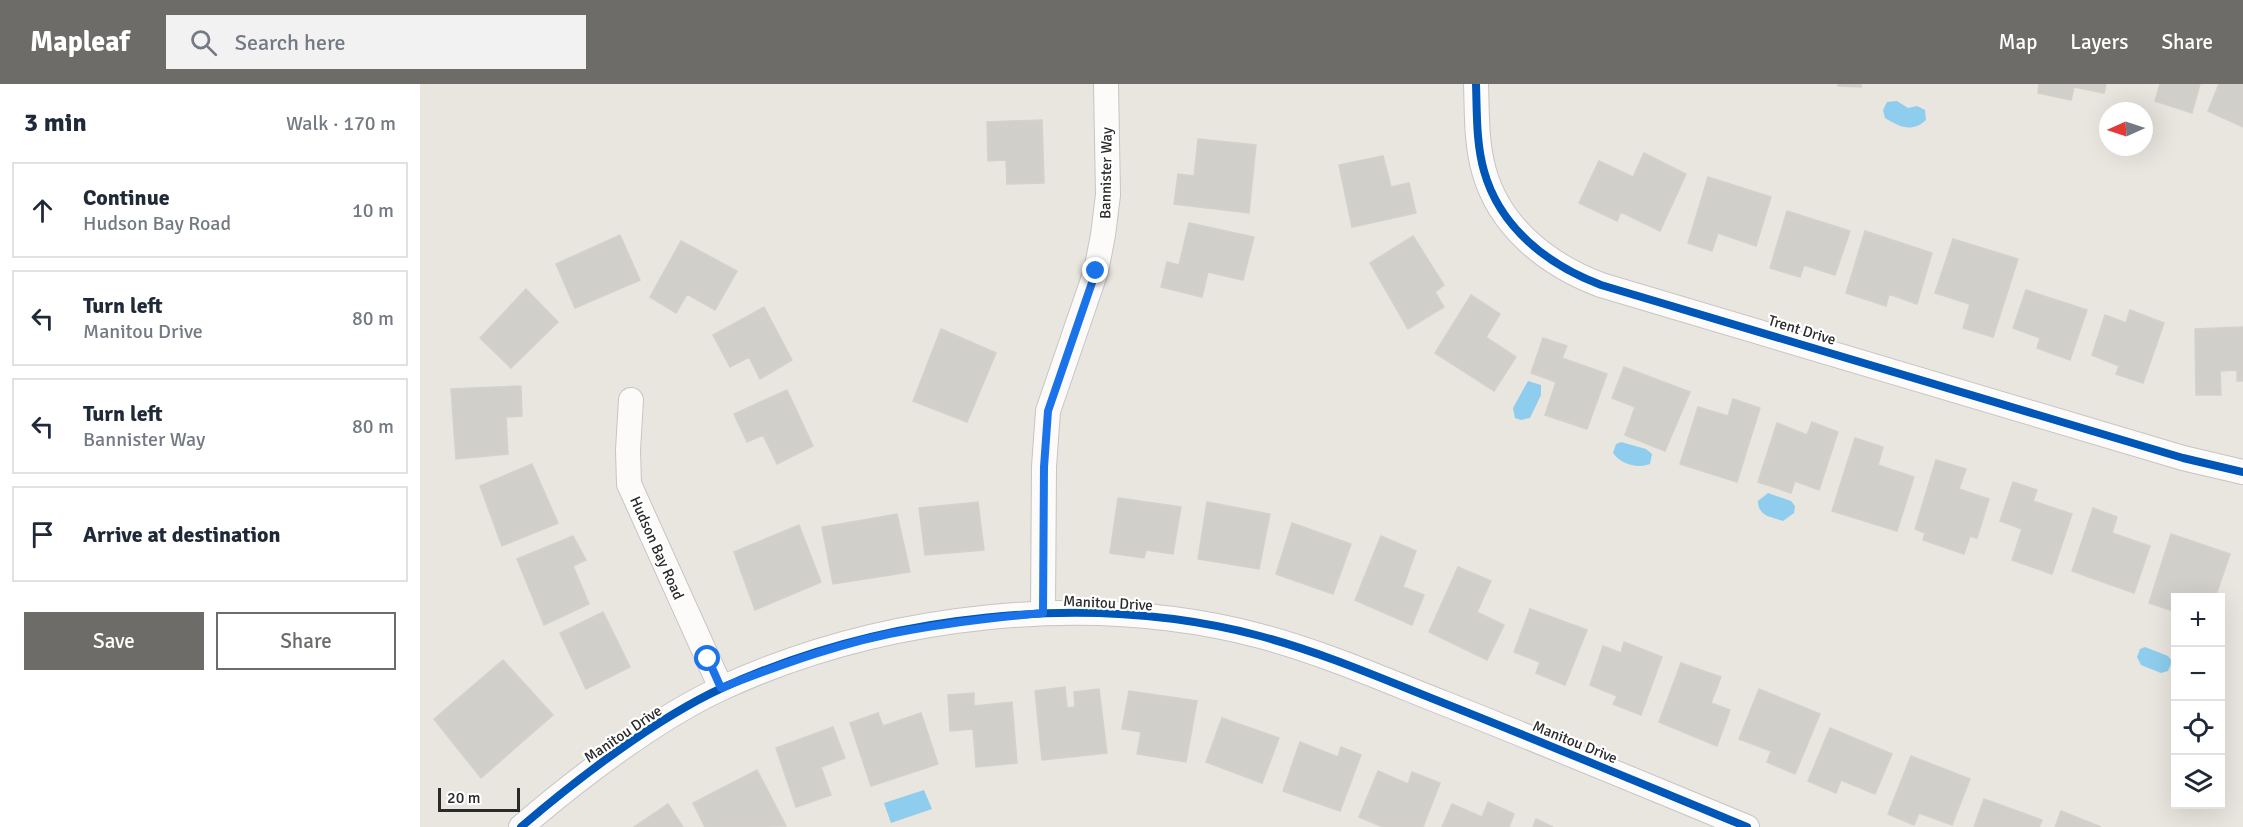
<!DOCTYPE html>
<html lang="en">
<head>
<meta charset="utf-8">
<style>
  :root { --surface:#fff; --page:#f2f2f3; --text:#1f2937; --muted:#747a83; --line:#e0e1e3; --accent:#6d6c69 }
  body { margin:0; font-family:Signika,sans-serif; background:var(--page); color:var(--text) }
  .controls { position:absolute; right:18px; bottom:18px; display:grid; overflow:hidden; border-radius:0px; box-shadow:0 6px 24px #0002 }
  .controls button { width:54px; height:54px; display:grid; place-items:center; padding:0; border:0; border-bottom:2px solid var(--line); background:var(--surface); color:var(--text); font:30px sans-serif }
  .compass { position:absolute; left:1679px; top:18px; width:54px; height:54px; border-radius:50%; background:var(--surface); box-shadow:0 6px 24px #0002; rotate:267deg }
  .scale { position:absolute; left:18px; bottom:15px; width:82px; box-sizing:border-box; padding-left:6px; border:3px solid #2a2a2a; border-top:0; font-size:16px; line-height:21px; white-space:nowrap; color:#2a2a2a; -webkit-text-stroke:4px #fff; paint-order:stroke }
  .stop { position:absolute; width:18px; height:18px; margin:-14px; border:4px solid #1a73e8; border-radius:50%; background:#fff }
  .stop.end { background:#1a73e8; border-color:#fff; box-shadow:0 2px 6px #0008 }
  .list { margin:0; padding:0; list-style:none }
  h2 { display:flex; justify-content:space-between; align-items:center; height:78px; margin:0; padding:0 24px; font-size:26px }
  h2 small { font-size:20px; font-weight:400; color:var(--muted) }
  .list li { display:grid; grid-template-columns:39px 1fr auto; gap:18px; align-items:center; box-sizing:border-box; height:96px; margin:0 12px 12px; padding:0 12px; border:2px solid var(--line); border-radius:0px }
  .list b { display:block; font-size:22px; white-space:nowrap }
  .list p { margin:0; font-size:20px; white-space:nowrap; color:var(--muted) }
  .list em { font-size:20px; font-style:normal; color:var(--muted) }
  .actions { display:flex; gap:12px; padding:18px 24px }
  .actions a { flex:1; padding:14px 0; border:2px solid var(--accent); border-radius:0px; text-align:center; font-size:21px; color:var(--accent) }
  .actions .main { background:var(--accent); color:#fff }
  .icon { flex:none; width:33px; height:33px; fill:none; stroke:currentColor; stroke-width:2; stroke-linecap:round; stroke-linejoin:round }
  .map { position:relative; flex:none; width:1823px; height:743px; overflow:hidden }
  header { display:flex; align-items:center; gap:36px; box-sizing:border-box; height:84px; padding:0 30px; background:var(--accent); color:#fff }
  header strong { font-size:28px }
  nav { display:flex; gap:33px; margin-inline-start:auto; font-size:21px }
  .search { width:420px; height:54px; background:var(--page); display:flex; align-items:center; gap:15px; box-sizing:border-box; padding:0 21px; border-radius:0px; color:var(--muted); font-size:22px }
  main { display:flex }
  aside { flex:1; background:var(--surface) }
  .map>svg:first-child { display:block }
  .water { fill:#8ecdee }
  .building { fill:#d1cfca; stroke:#d4d1cb; stroke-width:1.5 }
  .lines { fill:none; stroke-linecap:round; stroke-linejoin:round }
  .street-casing { stroke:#c6c5c5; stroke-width:26 }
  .street { stroke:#fcfbfa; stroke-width:24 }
  .cycleway-casing { stroke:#fff; stroke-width:11 }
  .cycleway { stroke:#0057b8; stroke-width:8 }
  .route { stroke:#1a73e8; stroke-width:8 }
  .labels { text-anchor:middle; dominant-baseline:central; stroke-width:4.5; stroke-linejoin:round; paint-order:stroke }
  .street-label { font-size:15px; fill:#2a2a2a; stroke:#fff }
</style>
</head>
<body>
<header>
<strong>Mapleaf</strong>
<div class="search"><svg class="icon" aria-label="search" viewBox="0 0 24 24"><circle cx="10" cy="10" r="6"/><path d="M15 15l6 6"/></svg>Search here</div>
<nav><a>Map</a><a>Layers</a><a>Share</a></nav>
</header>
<main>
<aside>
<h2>3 min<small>Walk · 170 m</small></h2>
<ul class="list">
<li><svg class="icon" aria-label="ahead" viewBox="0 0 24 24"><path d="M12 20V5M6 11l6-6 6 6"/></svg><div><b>Continue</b><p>Hudson Bay Road</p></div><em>10 m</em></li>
<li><svg class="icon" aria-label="left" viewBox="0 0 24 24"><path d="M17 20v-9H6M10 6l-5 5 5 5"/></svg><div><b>Turn left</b><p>Manitou Drive</p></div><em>80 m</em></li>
<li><svg class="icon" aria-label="left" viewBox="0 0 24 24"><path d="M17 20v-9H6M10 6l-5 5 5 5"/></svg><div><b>Turn left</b><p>Bannister Way</p></div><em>80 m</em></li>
<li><svg class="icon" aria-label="arrive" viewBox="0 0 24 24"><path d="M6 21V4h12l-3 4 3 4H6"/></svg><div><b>Arrive at destination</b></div></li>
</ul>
<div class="actions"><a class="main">Save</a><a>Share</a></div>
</aside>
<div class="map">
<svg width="1823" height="743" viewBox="0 0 1823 743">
  <rect width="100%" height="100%" fill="#e9e6df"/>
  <!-- water -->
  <path class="water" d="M1477,17L1488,24L1497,22L1505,26L1506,36C1492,49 1480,43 1465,34L1463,26L1467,18Z
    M1108,297L1121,301V311L1110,334L1101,336L1095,334L1093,324Z
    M1201,358L1226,365L1232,370L1230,380C1217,385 1201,380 1193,369L1196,360Z
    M1348,409L1371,417L1375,422L1374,429L1363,437C1351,433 1338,432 1338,417Z
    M1725,563L1748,572L1752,577L1748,587L1741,589L1721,581L1717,573L1720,565Z
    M504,706L512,725L471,739L464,719Z"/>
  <!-- building -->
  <path class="building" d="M1418,0H1441V3L1418,2Z
    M1619,0H1686L1684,9L1654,3L1651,16L1618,9Z
    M1740,0H1780L1772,29L1735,17Z
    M1799,0H1823V43L1788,27Z
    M622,36L624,99L587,100L586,76L568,77L567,38Z
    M778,55L836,61L829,129L754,120L758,90L774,92Z
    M1224,69L1266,90L1240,147L1201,128L1197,137L1159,119L1179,77L1213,93Z
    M963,72L971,103L989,99L996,129L932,143L919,81Z
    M1288,93L1351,113L1336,162L1298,149L1292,167L1268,159Z
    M1367,127L1430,147L1415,191L1384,181L1380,193L1350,184Z
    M769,139L834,153L823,196L788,188L782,213L741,203L747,178L759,181Z
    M1445,147L1512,169L1497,220L1469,210L1466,222L1426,209Z
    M200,151L220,196L155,224L136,180Z
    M993,152L1024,201L1015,208L1024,223L988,245L950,179Z
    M1533,155L1598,175L1573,253L1543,244L1550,220L1515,209Z
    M261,157L317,187L295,226L267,210L256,229L230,213Z
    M106,205L138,238L91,284L60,254Z
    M1606,206L1667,226L1650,276L1617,264L1620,254L1593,244Z
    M1051,211L1080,230L1066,253L1096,273L1074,307L1015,269Z
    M344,223L372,276L340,295L329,273L310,283L293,251Z
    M1710,226L1744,239L1723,299L1696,290L1699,282L1672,271L1685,231L1706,239Z
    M1823,243V297H1817V286L1800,287L1801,311H1776L1775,245Z
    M521,245L576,269L547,338L493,317Z
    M1123,254L1147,262L1142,274L1187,290L1167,345L1125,331L1136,298L1111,289Z
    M1204,283L1270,308L1245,367L1205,351L1215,323L1192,314Z
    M101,302L102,332L86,333L88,370L36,375L31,305Z
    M367,306L393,362L357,380L343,351L327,358L314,330Z
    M1313,315L1340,324L1317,398L1260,380L1278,323L1308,332Z
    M1392,338L1418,348L1399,406L1375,397L1371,409L1338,398L1357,339L1387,351Z
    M1435,354L1463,363L1458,381L1494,393L1477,447L1412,427Z
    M1516,376L1546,385L1539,405L1569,415L1557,454L1550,452L1544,470L1503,456L1505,449L1495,445Z
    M112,380L138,439L82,462L60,402Z
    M1593,398L1617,406L1613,417L1652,430L1632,490L1592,476L1602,445L1580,437Z
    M698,414L761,423L753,470L726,466L724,474L690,469Z
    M558,418L564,466L505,471L499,424Z
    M787,418L850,430L839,485L778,475Z
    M1673,424L1697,433L1692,449L1730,462L1714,509L1652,487Z
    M477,430L490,488L413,500L402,443Z
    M872,439L931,460L913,510L856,490Z
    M379,441L401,498L335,526L314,468Z
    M1751,450L1810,470L1795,514H1777L1765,509L1764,514H1756V528L1729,519Z
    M153,452L166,476L153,482L169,520L124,541L97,475Z
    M961,452L996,467L983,503L1004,511L992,541L935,516Z
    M1038,483L1071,497L1057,528L1084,541L1067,576L1009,548Z
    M1110,525L1167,546L1145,601L1116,589L1120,578L1094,568Z
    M183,528L210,583L166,605L140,549Z
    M1204,558L1242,573L1221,631L1193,620L1197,612L1170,601L1183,562L1201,569Z
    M83,576L133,631L61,694L14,635Z
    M1261,579L1301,593L1291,619L1310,626L1297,662L1239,638Z
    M645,603L647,624L655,623L654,608L679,605L687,669L622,676L615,607Z
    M1339,605L1400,630L1375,690L1347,678L1351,667L1319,655Z
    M709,607L777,617L766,678L717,670L721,648L702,645Z
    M554,609V622L592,618L597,679L556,683L553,645L530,647L528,611Z
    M458,629L463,642L501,629L518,680L451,702L430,639Z
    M802,634L859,654L842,699L786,678Z
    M413,643L425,674L401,683L411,711L376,723L356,664Z
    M1410,644L1472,670L1455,710L1421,696L1416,709L1388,697Z
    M880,658L918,673L921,663L941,671L920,727L863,707Z
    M1491,672L1550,695L1532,741L1499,729L1494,741L1468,730Z
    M337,686L366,742L285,743L273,719Z
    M958,687L988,700L992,688L1020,699L1003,743H963L939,733Z
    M1564,715L1622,736L1619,743H1554Z
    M1068,718L1094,730L1089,743H1022L1032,720L1062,733Z
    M248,720L263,743H214Z
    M1641,727L1681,743H1635Z
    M1116,735L1133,743H1113Z"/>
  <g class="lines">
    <!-- street casing -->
    <g class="street-casing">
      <path id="street" d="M1056,0C1057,28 1056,59 1064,87C1080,144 1128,181 1181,201L1763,374L1823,388
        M211,316L208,366L209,400L301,604
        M623,529L624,383L628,327L676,187L683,151L688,111L686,0
        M101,743C157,695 235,635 302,604C463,530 669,507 840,552C904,569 965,596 1026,620C1127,660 1227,702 1327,743"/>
    </g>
    <!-- street -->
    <use href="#street" class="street"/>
    <!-- cycleway casing -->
    <g class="cycleway-casing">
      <path id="cycleway" d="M1056,0C1057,28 1056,59 1064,87C1080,144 1128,181 1181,201L1763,374L1823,388
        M101,743C157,695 235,635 302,604C463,530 669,507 840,552C904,569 965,596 1026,620C1127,660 1227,702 1327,743"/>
    </g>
    <!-- cycleway -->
    <use href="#cycleway" class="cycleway"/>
  </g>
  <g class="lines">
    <!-- route -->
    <path class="route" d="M288,575L301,604C362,580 425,557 490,546C534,538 579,533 623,529L624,383L628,327L676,187"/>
  </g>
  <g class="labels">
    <!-- street labels -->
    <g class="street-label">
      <text transform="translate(686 89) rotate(-89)">Bannister Way</text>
      <text transform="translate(1382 246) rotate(17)">Trent Drive</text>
      <text transform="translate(237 464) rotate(66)">Hudson Bay Road</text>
      <text transform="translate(688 519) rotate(3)">Manitou Drive</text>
      <text transform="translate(203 650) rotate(-34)">Manitou Drive</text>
      <text transform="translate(1155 658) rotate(22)">Manitou Drive</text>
    </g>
  </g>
</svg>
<div class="controls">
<button>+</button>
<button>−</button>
<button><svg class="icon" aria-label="locate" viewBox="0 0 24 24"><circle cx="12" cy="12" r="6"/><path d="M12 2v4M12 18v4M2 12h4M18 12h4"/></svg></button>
<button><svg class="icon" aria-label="layers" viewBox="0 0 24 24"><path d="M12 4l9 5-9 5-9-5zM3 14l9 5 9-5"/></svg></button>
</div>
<svg class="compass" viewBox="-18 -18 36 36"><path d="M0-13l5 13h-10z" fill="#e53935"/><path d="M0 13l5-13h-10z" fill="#747a83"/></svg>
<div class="scale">20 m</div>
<div class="stop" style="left:288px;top:575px"></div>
<div class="stop end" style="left:676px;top:187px"></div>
</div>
</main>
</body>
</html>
